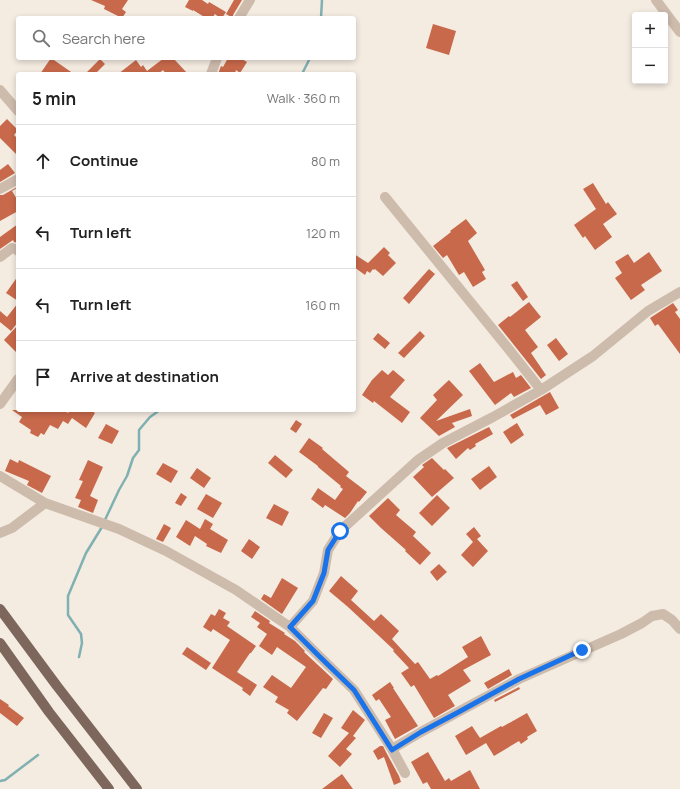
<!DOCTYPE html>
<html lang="en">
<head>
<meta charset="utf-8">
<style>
  :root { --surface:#fff; --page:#f2f2f2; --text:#222; --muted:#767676; --line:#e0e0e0 }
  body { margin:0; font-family:Manrope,sans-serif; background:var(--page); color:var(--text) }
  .controls { position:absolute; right:12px; top:12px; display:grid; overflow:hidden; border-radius:4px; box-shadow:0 2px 6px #0003 }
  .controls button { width:36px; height:36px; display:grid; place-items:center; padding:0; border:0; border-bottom:1px solid var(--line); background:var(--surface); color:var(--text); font:20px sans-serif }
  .stop { position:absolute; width:12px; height:12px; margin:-9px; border:3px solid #1a73e8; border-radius:50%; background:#fff }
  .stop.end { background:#1a73e8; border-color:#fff; box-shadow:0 1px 4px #0008 }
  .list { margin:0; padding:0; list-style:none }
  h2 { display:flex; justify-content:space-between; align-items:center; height:52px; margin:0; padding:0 16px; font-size:17px }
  h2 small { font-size:13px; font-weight:400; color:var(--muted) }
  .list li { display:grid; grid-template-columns:26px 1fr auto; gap:12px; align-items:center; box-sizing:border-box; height:72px; padding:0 16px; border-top:1px solid var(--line) }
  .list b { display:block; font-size:15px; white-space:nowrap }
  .list em { font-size:13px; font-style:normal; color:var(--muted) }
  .icon { flex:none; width:22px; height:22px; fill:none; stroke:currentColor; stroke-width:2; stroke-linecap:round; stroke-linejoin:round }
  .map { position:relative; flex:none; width:680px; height:789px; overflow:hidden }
  .search { position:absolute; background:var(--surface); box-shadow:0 2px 6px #0003; left:16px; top:16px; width:340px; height:44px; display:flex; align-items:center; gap:10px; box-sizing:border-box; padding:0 14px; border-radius:4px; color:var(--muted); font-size:15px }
  .panel { position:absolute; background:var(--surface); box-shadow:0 2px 6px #0003; left:16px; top:72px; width:340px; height:340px; border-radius:4px }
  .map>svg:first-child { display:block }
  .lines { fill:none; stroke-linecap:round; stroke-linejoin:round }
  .stream { stroke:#7fb0b2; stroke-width:2.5 }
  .building { fill:#c8694b }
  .minor { stroke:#cdbbac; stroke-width:10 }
  .major { stroke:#7d675c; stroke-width:10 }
  .route { stroke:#1a73e8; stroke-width:5 }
</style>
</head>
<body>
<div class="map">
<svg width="680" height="789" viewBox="0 0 680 789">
  <rect width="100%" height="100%" fill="#f4ebe1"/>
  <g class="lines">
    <!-- stream -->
    <path class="stream" d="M321,18L322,0
      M302,74L310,58
      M104,522L119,490L127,476L133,458L139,450V430L150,417L160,410
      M79,657L82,643L81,634L68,615V596L86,553L102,527
      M0,781L5,780L38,755"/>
  </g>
  <!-- building -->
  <path class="building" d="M91,0H128L122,9L126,12L122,18L104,9L105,6Z
    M189,0H202L208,4L209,2L226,12L222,18H220L215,14L212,18H206L193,10V11L185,7Z
    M234,0H242L233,15V18L226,14Z
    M433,24L456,31L449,55L426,48Z
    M51,58L74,74H40Z
    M164,58H173L188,74H166L163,70L158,74H118L136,60L141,67L143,65L147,71Z
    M228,58H240L247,62L240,73L236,70L235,73L236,74H218L221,66L223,67Z
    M100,59L105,64L95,74H85Z
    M7,119L18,130L14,135L18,139V156L0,138V126Z
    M8,164L15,173L0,182V170Z
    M593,183L606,204L608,202L617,214L603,224L612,237L595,250L585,236L583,238L574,225L596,209L583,189Z
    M17,187V188L12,191L18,201V211L0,221V195H3Z
    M466,219L477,233L468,241L485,270L482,272L486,279L473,287L464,272L459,275L447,255L443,258L433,246L451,232L450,231Z
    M18,224V243L14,242L13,240L0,249V237Z
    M384,247L390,253L388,255L396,263L383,276L375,269L374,270L373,269L370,273L367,271L365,275L354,267V254L368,263Z
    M649,252L662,271L641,285L645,290L631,300L615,278L622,273L615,262L628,254L634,263Z
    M429,269L435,274L409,304L403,298Z
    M18,276V301L6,293Z
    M517,281L528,297L523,301L511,285Z
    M529,302L541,317L525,330L538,347L531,353L546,375L541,379L498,325L509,316L510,317Z
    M18,303V322L11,331L0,322V311L7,317Z
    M673,303L678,310L675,312L680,319V354L658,324L655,326L650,318Z
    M18,325V354L4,340Z
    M420,331L425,336L404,358L398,353Z
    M378,333L390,343L385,349L373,339Z
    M556,338L568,354L559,361L547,345Z
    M480,363L494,382L513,372L516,378L521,375L531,388L514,397L511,393L495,405L469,371Z
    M382,370L388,375L393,370L405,380L390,397L410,412L402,423L374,401L373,403L362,395L372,380Z
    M449,380L463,395L436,421L470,409L472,416L452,423L455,427L439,436L420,418L437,400L433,395Z
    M550,392L559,408L546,415L540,405L513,419L510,415Z
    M12,410H63L68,413L70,410H90L95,413L86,428L72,418L68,424L63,421L58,429L50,425L44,435L41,433L38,437L30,433L31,430L19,422L22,417Z
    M296,420L302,424L296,433L290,429Z
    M517,423L524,435L511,444L503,432Z
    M106,424L119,431L112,444L98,438Z
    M489,427L493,434L475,444L476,446L470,450L468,448L456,459L447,448Z
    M309,438L323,448L322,449L349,472L346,476L367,492L359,502L358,501L350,513L345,518L325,505L323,508L311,499L318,488L335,500L343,489L340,487L341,486L318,467V466L299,452Z
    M275,455L293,470L286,478L268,463Z
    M432,458L444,470L445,469L454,478L432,497L413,477L424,467L422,465Z
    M10,459L18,463L19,460L51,476L42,493L27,485L29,481L5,471Z
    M88,460L103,467L90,496L98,500L93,513L78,507L81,500L75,498L83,481L79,480Z
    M163,463L178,471L171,483L156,474Z
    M489,466L497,477L480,490L471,479Z
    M197,468L211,478L204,488L190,478Z
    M181,493L187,497L181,506L175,503Z
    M206,494L222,503L213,518L197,509Z
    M437,495L450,508L432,526L419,513Z
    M388,498L400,510L396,515L416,532L413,536L431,553L420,565L405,551L406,550L381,528L369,516Z
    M274,504L289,512L282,526L266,518Z
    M205,519L213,524L210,529L228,540L221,553L206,546L207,544L195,536L190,546L176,537L186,520L200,529Z
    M164,524L171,528L163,542L156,539Z
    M474,527L481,536L477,539L488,551L473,567L461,555L473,542L466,534Z
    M249,539L260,547L252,559L241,551Z
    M439,564L447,572L437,581L430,572Z
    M341,576L358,591L351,600L374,621L381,614L399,631L392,639L415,664L418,662L430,679L437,675L438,676L468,657L462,647L481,636L491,655L463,670L471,681L448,695L455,706L434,718L414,685L411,687L401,673L409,668L393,651L394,650L348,607L329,591Z
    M282,578L298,588L282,614L261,599L264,594L271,598Z
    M219,609L226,613L223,618L230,622L227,626L256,646L251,653H250L237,672L257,685L250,696L242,690L243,688L212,668L230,640L213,629L211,632L203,627L211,614L215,616Z
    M255,611L270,621L269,623L285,633L284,634L295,641L305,651L304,652L333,679L326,689L323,688L297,721L287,713L289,710L275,702L278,697L263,687L272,675L291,688L306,667L277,647L272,655L259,646L267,634L257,627L260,623L251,617Z
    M187,647L211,663L206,670L182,654Z
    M509,669L512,675L488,689L484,683Z
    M390,682L394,688H393L418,726L395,739L385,720L391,717L379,699L376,701L372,695Z
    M519,687L520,689L495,702L494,700Z
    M0,699L9,705L8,706L24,718L17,726L0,713Z
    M353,710L365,720L353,736L356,738L346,749L352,754L340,767L328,756L349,733L341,728Z
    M324,713L333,718L321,738L312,733Z
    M527,713L537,731L527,737L528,739L521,744L519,741L494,756L486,743L466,755L455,736L472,726L480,738L501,726L502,727Z
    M380,746H383L386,752L399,776L401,782L394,785L384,757L378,760L373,751Z
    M428,752L445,781L449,778L451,781L470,770L480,789H431L427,782L423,784L411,762Z
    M342,774L353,789H322Z"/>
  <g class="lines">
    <!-- minor -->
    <path class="minor" d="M656,0L680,32
      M239,18L250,0
      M211,74L217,58
      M0,90L18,111
      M0,189L18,179
      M385,197L507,347L541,390
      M0,257L12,248L16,249L18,251
      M0,404L18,379
      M0,476L45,503L119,529L166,551L236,590L290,627L319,656L354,690L392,749L405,773
      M0,533L12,528L45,503
      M290,627L313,601L324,573L328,550L340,531L418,460L443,443L493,417L541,390L593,356L648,311L680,292
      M392,749L421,732L519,679L621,634L642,623L652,616L663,614L672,620L680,629"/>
    <!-- major -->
    <path class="major" d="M0,609L57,686L137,789
      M0,643L49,712L109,789"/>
  </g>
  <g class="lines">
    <!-- route -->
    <path class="route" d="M340,531L328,550L324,573L313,601L290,627L319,656L354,690L392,750L421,732L455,714L519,679L582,650"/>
  </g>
</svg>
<div class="controls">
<button>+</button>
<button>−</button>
</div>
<div class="stop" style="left:340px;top:531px"></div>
<div class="stop end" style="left:582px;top:650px"></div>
<div class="search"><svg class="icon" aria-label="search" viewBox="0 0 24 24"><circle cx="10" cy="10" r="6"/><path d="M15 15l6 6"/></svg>Search here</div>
<section class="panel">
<h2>5 min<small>Walk · 360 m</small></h2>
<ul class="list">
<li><svg class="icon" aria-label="ahead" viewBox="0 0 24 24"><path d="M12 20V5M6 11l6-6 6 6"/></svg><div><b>Continue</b></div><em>80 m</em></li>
<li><svg class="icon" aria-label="left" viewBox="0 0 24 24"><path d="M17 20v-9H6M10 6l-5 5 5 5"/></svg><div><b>Turn left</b></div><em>120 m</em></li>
<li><svg class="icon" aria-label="left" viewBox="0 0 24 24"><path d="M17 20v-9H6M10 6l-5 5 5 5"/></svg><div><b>Turn left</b></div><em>160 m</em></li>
<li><svg class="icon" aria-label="arrive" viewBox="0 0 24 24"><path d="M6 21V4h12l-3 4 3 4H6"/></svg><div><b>Arrive at destination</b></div></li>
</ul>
</section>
</div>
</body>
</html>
